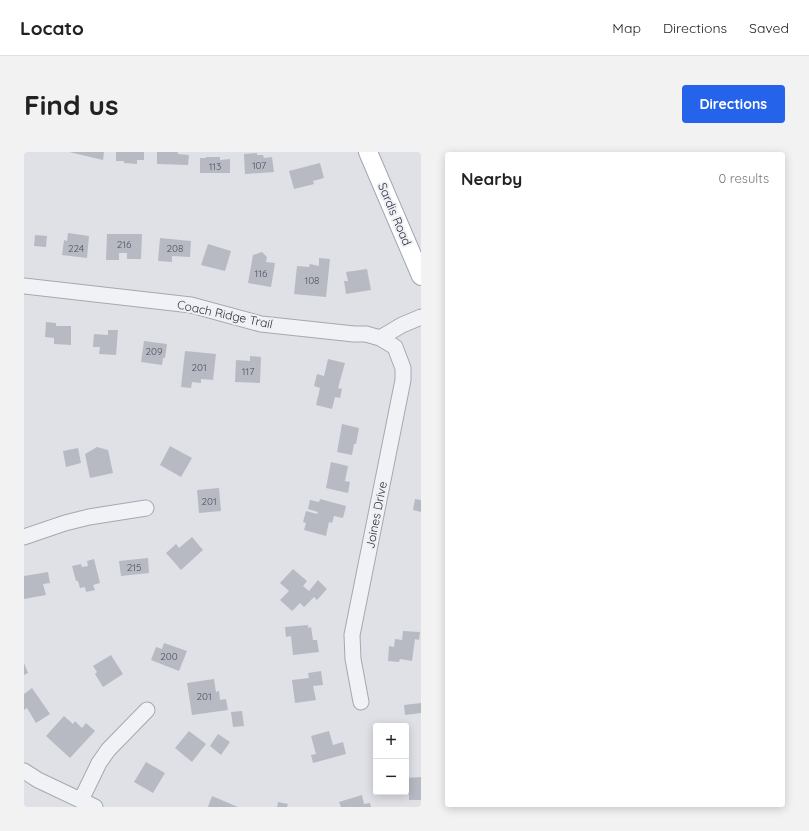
<!DOCTYPE html>
<html lang="en">
<head>
<meta charset="utf-8">
<style>
  :root { --surface:#fff; --page:#f2f2f2; --text:#222; --muted:#767676; --line:#e0e0e0; --accent:#2563eb }
  body { margin:0; font-family:Quicksand,sans-serif; background:var(--page); color:var(--text) }
  .controls { position:absolute; right:12px; bottom:12px; display:grid; overflow:hidden; border-radius:4px; box-shadow:0 2px 10px #0003 }
  .controls button { width:36px; height:36px; display:grid; place-items:center; padding:0; border:0; border-bottom:1px solid var(--line); background:var(--surface); color:var(--text); font:20px sans-serif }
  .list { margin:0; padding:0; list-style:none }
  h2 { display:flex; justify-content:space-between; align-items:center; height:52px; margin:0; padding:0 16px; font-size:17px }
  h2 small { font-size:13px; font-weight:400; color:var(--muted) }
  .map { position:relative; flex:none; width:397px; height:655px; overflow:hidden; border-radius:4px }
  header { display:flex; align-items:center; gap:24px; box-sizing:border-box; height:56px; padding:0 20px; background:var(--surface); border-bottom:1px solid var(--line) }
  header strong { font-size:19px }
  nav { display:flex; gap:22px; margin-inline-start:auto; font-size:14px }
  .intro { display:flex; align-items:center; justify-content:space-between; box-sizing:border-box; height:96px; padding:0 24px }
  h1 { margin:0; font-size:28px }
  .button { padding:10px 18px; border-radius:4px; background:var(--accent); color:#fff; font-size:14px; font-weight:700 }
  main { display:flex; gap:24px; padding:0 24px }
  aside { flex:1; background:var(--surface); border-radius:4px; box-shadow:0 2px 10px #0003 }
  .map>svg:first-child { display:block }
  .building { fill:#b7bac3 }
  .lines { fill:none; stroke-linecap:round; stroke-linejoin:round }
  .minor-casing { stroke:#a5a8b0; stroke-width:17 }
  .major-casing { stroke:#a0a5b1; stroke-width:20 }
  .minor { stroke:#f1f2f5; stroke-width:15 }
  .major { stroke:#fff; stroke-width:18 }
  .labels { text-anchor:middle; dominant-baseline:central; stroke-width:4; stroke-linejoin:round; paint-order:stroke }
  .number-label { font-size:10px; fill:#4d515e }
  .street-label { font-size:12px; fill:#2a2e3c; stroke:#eef0f4 }
</style>
</head>
<body>
<header>
<strong>Locato</strong>
<nav><a>Map</a><a>Directions</a><a>Saved</a></nav>
</header>
<div class="intro"><h1>Find us</h1><a class="button">Directions</a></div>
<main>
<div class="map">
<svg width="397" height="655" viewBox="0 0 397 655">
  <rect width="100%" height="100%" fill="#dfe1e7"/>
  <!-- building -->
  <path class="building" d="M45,0H80L79,8Z
    M92,0H120V8H113V12L100,11V9H92Z
    M133,0H154V2L165,3L164,13L133,12Z
    M233,1V3H239L240,6L248,5L250,20L221,22L220,2Z
    M182,5H196V8L206,7V21H176V6H182Z
    M296,11L300,26L289,29L290,32L270,37L265,19Z
    M44,81L65,84L63,106L38,103L40,88L43,89Z
    M83,82H118L117,107H103V101H95V108H82Z
    M11,83L23,84L22,95L10,94Z
    M136,86L167,89L166,105L148,104V110L134,109Z
    M184,92L207,99L201,119L177,113Z
    M238,100L243,105L242,110L251,111L247,135L224,131L229,103Z
    M295,106L306,107L302,145L270,142L273,114L285,115L286,112L295,114Z
    M343,117L347,138L322,142L320,129H324L322,120Z
    M22,170L32,171V174H47V193L30,192V186L21,185Z
    M84,178H94L92,203L75,202L76,195H69L70,182L84,183Z
    M120,189L143,192L141,206H139L138,213L117,210Z
    M161,199L192,202L189,228L177,227V231L168,230L167,236L157,235Z
    M226,204L237,205L236,231L211,230L212,208L226,209Z
    M304,207L321,211L314,236L318,237L316,246L311,245L308,257L292,253L296,236L290,234L293,222L300,224Z
    M318,272L335,276L332,292H330L328,303L313,300Z
    M146,294L168,306L157,325L136,313Z
    M73,295L84,298L89,321L66,326L61,302Z
    M54,296L57,311L42,315L39,299Z
    M307,310L324,314L321,329L326,330L324,341L302,336Z
    M195,336L197,359L175,361L173,338Z
    M296,347L322,354L319,366L310,364L308,371L305,370L302,384L280,378L282,371L279,370L282,359L293,362L294,360L284,357L286,348L295,350Z
    M391,347L397,348V360L389,358Z
    M168,385L179,398L157,418L142,401L152,392L155,396Z
    M124,406L125,421L97,424L95,409Z
    M70,407L76,431L69,433L71,438L62,440L61,435L56,436L54,429H52L48,414L57,412L58,415L64,414L63,409Z
    M269,417L283,429L279,434L285,439L294,428L303,437L293,448L290,445L280,455L276,451L268,459L256,448L265,439L256,431Z
    M24,420L26,431L19,432L22,443L0,447V424Z
    M284,473V476L287,475L289,488H293L295,500L269,503L267,484L262,485L261,475Z
    M379,479L396,480L395,488L391,487L388,509L376,507L375,510L364,509L365,494L370,495L371,487L378,488Z
    M140,491L163,499L155,519L127,508L132,495L138,497Z
    M87,503L99,522L79,535L71,522L73,520L69,514Z
    M0,511L4,521L0,523Z
    M297,519L299,533L289,534L292,548L271,551L268,528L285,526L284,521Z
    M190,527L192,540L195,539L196,548L202,547L204,558L168,563L163,531Z
    M8,536L26,562L12,571L3,556L0,558V542Z
    M397,551V561L381,563L380,553Z
    M218,559L220,574L209,575L207,560Z
    M40,564L49,572L51,569L58,576L62,571L71,579L46,606L22,584Z
    M165,579L182,592L168,610L151,596Z
    M305,579L309,593L319,590L322,602L289,611L287,603L292,602L287,584Z
    M194,582L206,590L197,603L186,594Z
    M122,610L141,621L129,641L110,630Z
    M397,625V648H385V642L368,643V640H382V626Z
    M338,643L340,652L346,651L347,655H317L315,650Z
    M188,644L214,655H184Z
    M254,650L264,652L263,655H253Z"/>
  <g class="lines">
    <!-- minor casing -->
    <g class="minor-casing">
      <path id="minor" d="M0,134L167,153L237,172L330,182H342L356,186L378,173L397,165
        M0,385L41,371L65,365L122,356
        M337,550L329,507L328,483L379,228V216L371,195L356,186
        M0,619L14,628L71,655
        M57,648L75,611L84,598L123,558"/>
    </g>
    <!-- major casing -->
    <g class="major-casing">
      <path id="major" d="M344,0L397,124"/>
    </g>
    <!-- minor -->
    <use href="#minor" class="minor"/>
    <!-- major -->
    <use href="#major" class="major"/>
  </g>
  <g class="labels">
    <!-- number labels -->
    <g class="number-label">
      <text x="235" y="13">107</text>
      <text x="191" y="14">113</text>
      <text x="100" y="92">216</text>
      <text x="52" y="96">224</text>
      <text x="151" y="96">208</text>
      <text x="237" y="121">116</text>
      <text x="288" y="128">108</text>
      <text x="130" y="199">209</text>
      <text x="175" y="215">201</text>
      <text x="224" y="219">117</text>
      <text x="185" y="349">201</text>
      <text x="110" y="415">215</text>
      <text x="145" y="504">200</text>
      <text x="180" y="544">201</text>
    </g>
    <!-- street labels -->
    <g class="street-label">
      <text transform="translate(371 62) rotate(67)">Sardis Road</text>
      <text transform="translate(201 162) rotate(12)">Coach Ridge Trail</text>
      <text transform="translate(352 363) rotate(-79)">Joines Drive</text>
    </g>
  </g>
</svg>
<div class="controls">
<button>+</button>
<button>−</button>
</div>
</div>
<aside>
<h2>Nearby<small>0 results</small></h2>
<ul class="list">
</ul>
</aside>
</main>
</body>
</html>
